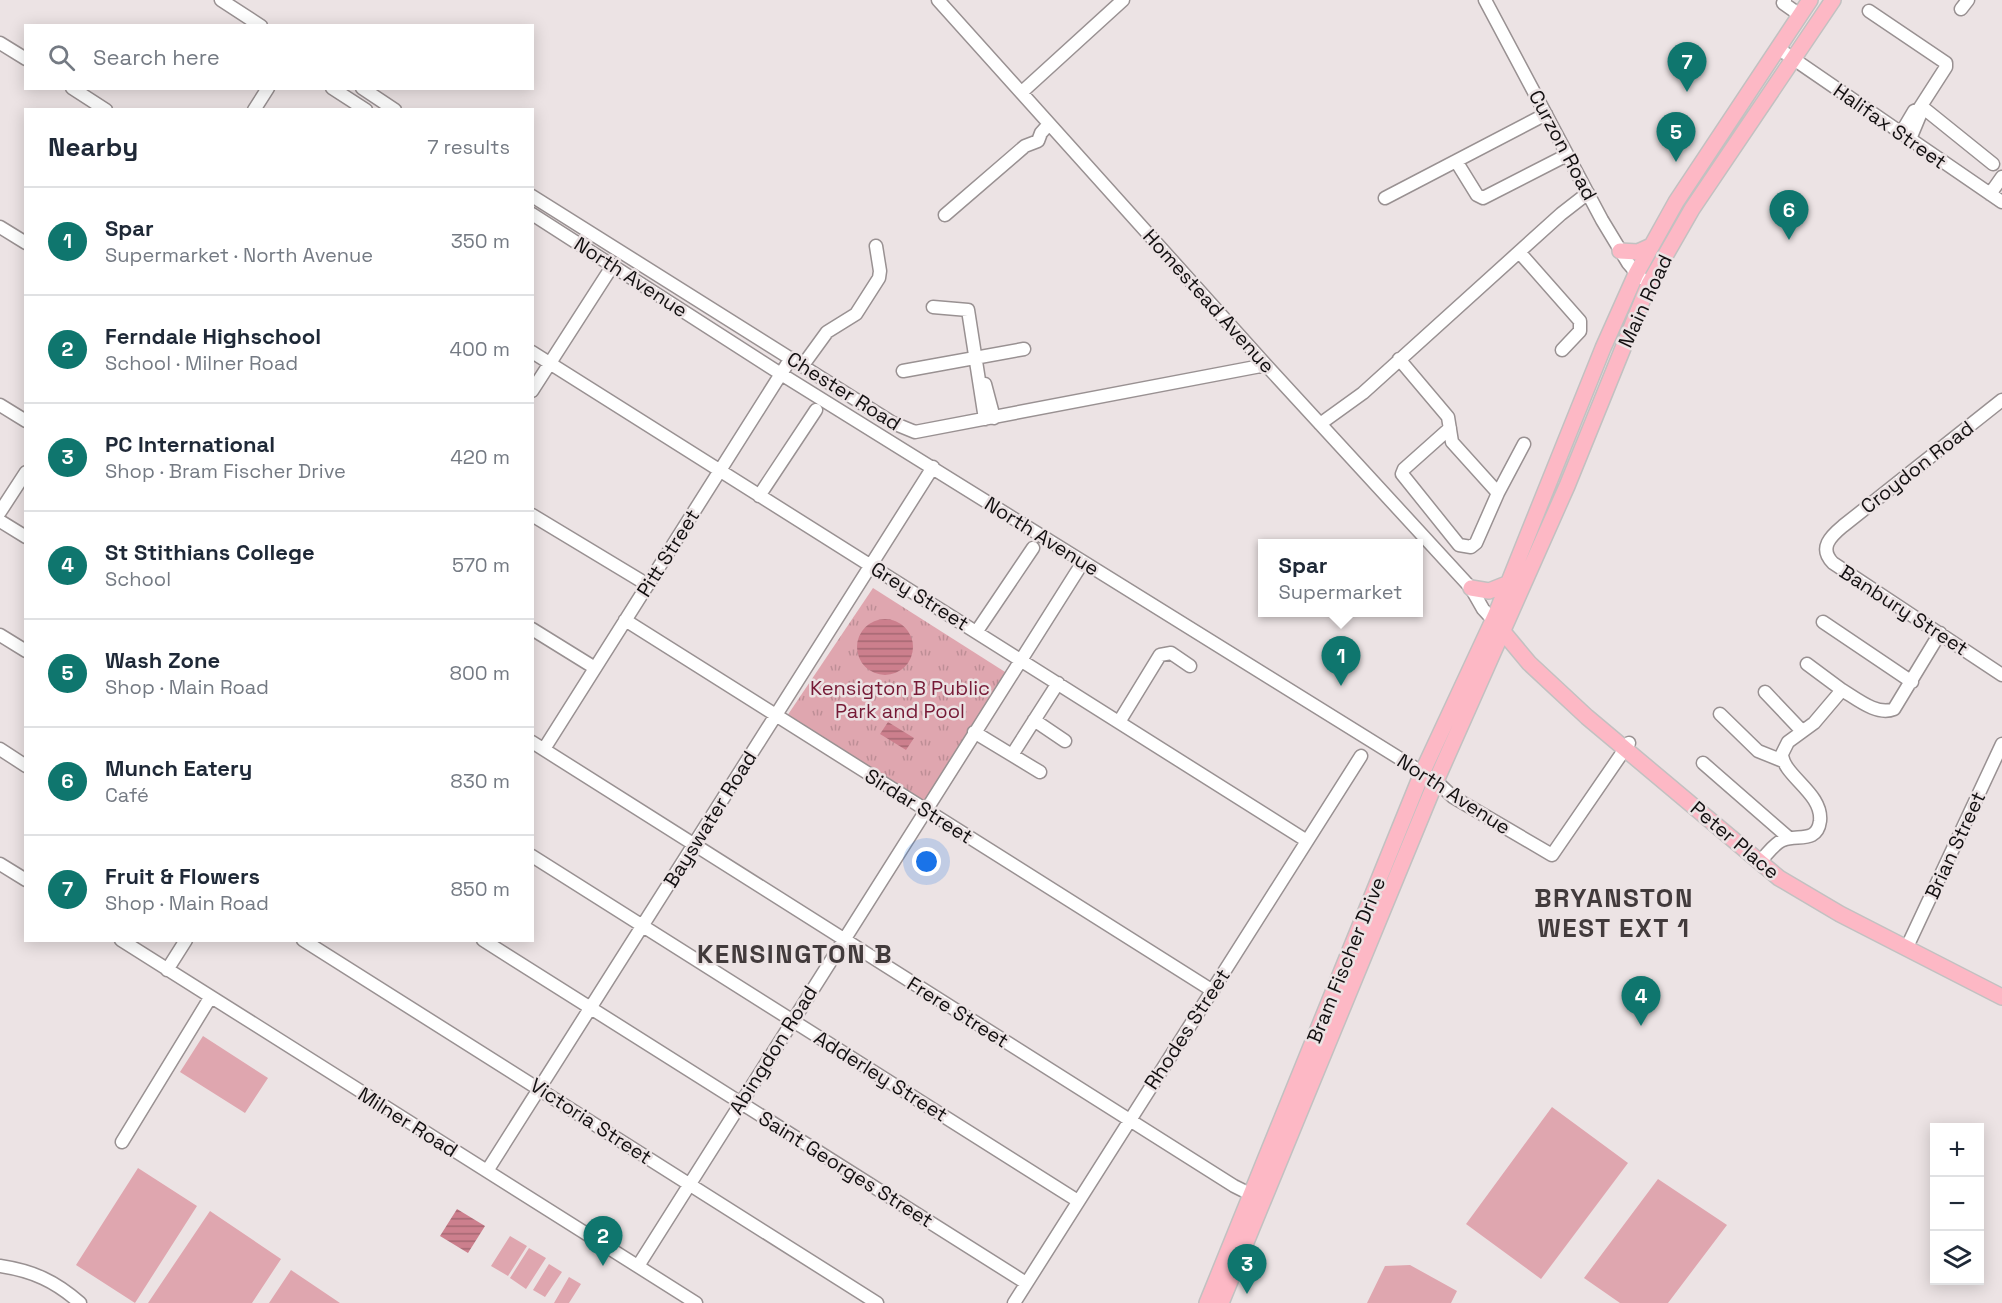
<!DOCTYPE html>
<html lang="en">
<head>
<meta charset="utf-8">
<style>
  :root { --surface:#fff; --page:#f6f6f7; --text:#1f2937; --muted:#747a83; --line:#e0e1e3; --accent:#0f766e }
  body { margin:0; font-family:"Space Grotesk",sans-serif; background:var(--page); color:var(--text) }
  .controls { position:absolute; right:18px; bottom:18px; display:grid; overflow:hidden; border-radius:0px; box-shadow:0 3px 15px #0003 }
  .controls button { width:54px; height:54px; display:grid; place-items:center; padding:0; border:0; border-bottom:2px solid var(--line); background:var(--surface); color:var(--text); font:30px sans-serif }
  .you { position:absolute; left:927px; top:862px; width:21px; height:21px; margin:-15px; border:4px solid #fff; border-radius:50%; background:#1a73e8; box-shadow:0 0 0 9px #1a73e833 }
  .badge { display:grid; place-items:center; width:39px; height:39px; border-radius:50%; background:var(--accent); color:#fff; font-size:20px; font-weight:700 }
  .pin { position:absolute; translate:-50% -50px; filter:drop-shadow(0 2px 3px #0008) }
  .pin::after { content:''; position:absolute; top:32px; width:21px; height:18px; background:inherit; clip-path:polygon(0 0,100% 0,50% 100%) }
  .popup { position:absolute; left:1258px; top:539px; width:165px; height:78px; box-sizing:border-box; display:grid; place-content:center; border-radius:0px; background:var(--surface); filter:drop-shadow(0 2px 4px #0005); font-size:20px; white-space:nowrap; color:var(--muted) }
  .popup b { font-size:22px; color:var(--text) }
  .popup::after { content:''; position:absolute; left:50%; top:100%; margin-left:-12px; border:12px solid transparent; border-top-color:var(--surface) }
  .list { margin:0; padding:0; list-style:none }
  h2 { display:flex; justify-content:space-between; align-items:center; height:78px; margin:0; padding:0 24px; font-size:26px }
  h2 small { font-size:20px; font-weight:400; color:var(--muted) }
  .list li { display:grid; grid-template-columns:39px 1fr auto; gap:18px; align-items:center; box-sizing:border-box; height:108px; padding:0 24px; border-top:2px solid var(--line) }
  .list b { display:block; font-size:22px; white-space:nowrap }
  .list p { margin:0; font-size:20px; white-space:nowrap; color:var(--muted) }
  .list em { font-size:20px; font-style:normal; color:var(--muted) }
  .icon { flex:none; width:33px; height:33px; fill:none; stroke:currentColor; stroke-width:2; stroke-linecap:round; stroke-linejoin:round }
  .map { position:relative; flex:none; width:2002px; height:1303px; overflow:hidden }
  .search { position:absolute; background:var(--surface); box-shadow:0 3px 15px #0003; left:24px; top:24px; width:510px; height:66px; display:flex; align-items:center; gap:15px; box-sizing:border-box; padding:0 21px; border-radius:0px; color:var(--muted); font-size:22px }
  .panel { position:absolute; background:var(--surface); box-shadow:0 3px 15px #0003; left:24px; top:108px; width:510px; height:834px; border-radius:0px }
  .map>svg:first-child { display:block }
  .grass { fill:url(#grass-tufts) }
  .garden { fill:#dfa6af }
  .water { fill:url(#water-rules) }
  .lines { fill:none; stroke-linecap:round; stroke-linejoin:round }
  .minor-casing { stroke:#999192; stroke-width:15 }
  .major-casing { stroke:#c2c1c1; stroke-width:18 }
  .minor { stroke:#fff; stroke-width:12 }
  .major { stroke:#fdb8c5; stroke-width:15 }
  .labels { text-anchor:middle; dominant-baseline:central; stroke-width:5; stroke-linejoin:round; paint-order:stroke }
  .street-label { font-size:20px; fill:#131011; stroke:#ece3e4 }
  .park-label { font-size:20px; fill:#761a36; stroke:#ece3e4 }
  .district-label { font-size:26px; font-weight:bold; letter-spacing:1.5px; fill:#423b3c; stroke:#ece3e4 }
</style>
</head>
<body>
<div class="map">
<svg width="2002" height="1303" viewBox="0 0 2002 1303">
  <defs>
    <pattern id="grass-tufts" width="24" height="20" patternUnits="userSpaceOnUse" patternTransform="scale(1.5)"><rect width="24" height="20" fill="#dfa6af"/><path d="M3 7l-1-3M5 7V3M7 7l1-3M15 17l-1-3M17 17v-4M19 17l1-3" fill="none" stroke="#be8e96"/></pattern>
    <pattern id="water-rules" width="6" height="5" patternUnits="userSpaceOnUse" patternTransform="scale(1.5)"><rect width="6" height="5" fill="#cc7f8d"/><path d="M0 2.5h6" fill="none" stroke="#a46772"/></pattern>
  </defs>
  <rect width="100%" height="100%" fill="#ece3e4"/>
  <!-- grass -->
  <path class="grass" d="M873,588L1013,677L927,814L785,719Z"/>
  <!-- garden -->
  <path class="garden" d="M203,1036L268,1078L245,1113L180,1072Z
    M1552,1107L1628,1163L1541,1279L1466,1224Z
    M138,1168L197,1206L135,1303L76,1265Z
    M1658,1179L1727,1225L1668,1303H1620L1584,1278Z
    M210,1211L281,1259L252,1303H148Z
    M510,1236L527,1246L508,1276L491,1266Z
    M529,1248L546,1258L526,1289L510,1278Z
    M549,1264L562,1272L545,1297L533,1290Z
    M1410,1265L1457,1291L1451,1303H1367L1385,1266Z
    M291,1270L340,1303H269Z
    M569,1277L581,1284L569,1303H554Z"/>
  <!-- water -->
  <path class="water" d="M857 647a28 28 0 1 1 56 0a28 28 0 1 1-56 0Z
    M888,722L914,738L906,750L880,734Z
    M457,1209L485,1226L468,1253L440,1236Z"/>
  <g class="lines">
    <!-- minor casing -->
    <g class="minor-casing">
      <path id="minor" d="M221,0L261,26
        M938,0L1266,365L1471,588L1483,609L1493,620
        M1485,0L1602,220L1628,263L1641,278
        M1785,0L1783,3L1800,15
        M1961,9L1968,0
        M1869,11L1946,63V67L1919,109L1914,111L1901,133
        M0,43L26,59
        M1779,49L2002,202
        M72,88L106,110
        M332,88L366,110
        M362,88L395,110
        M1022,92L1123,0
        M1921,106L1993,164
        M254,110L268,88
        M1910,139L1920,115L1919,109
        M1456,161L1477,195L1483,198L1567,155
        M1990,194L2002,177
        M532,196L893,423L915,432L1266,365
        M1385,198L1546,114
        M532,214L781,374L1436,781L1453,797L1552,855L1629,743
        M945,215L1025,146L1038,141L1041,133L1049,124
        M0,227L26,243
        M1520,253L1580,321V331L1562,350
        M933,307L968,310L985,419
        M532,352L1307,841
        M1399,359L1448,417L1452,442L1498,493L1476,543L1471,547L1459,545L1402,474L1404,469L1450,428
        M803,365L827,332L856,314L879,278L880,271L876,246
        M903,371L1024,349
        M985,384L994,418
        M532,391L613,265
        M2002,400L1843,526C1831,536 1818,548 1833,563L2002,675
        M0,405L26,421
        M1320,424L1363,393L1561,214L1588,193
        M1498,493L1524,444
        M759,496L816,410
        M0,512L26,472
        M532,515L648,585
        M0,521L26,537
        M625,620L1213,991
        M1823,622L1912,682
        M532,629L595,668
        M977,631L1033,548
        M0,635L26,651
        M1842,690C1857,699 1877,716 1894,709L1940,633
        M1765,692L1801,730
        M1720,714L1758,751L1783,761
        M1034,720L1065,741
        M1119,722L1160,655L1171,653L1190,666
        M974,732L1040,772
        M532,742L1234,1186L1258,1198
        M0,749L26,766
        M544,749L791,358
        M1012,755L1058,683
        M1703,763L1789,838
        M532,856L1078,1201
        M1762,859C1768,853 1775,843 1783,840C1797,834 1817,844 1820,821C1823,793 1783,776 1782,754L1788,742L1814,723L1842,690L1807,664
        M0,864L26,880
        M121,940L696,1303
        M303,940L877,1303
        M483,940L1026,1283
        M1907,947L2002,744
        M167,970L186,940
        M122,1142L210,998
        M487,1171L933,467
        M0,1266C33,1271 55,1281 80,1303
        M638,1266L1083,562
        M1014,1303L1361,756"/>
    </g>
    <!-- major casing -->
    <g class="major-casing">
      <path id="major" d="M1620,251L1638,252L1651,246
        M1471,588L1489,591L1509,583
        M1499,627L1529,663L1587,717L1779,878L1840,914L2002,997
        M1207,1303L1422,773L1496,614L1603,348L1636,274L1676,202L1810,0
        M1221,1303L1436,781L1567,486L1649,284L1692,209L1833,0"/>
    </g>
    <!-- minor -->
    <use href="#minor" class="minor"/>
    <!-- major -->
    <use href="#major" class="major"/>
  </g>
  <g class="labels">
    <!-- street labels -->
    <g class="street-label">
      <text transform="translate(1890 126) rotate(35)">Halifax Street</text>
      <text transform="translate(1563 145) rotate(62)">Curzon Road</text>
      <text transform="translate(631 277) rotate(33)">North Avenue</text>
      <text transform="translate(1209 301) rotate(48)">Homestead Avenue</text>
      <text transform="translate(1645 301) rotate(-65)">Main Road</text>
      <text transform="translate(844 391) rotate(32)">Chester Road</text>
      <text transform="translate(1917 467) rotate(-38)">Croydon Road</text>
      <text transform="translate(1042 536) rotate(32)">North Avenue</text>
      <text transform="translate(668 553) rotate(-58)">Pitt Street</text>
      <text transform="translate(920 596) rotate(32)">Grey Street</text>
      <text transform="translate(1904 610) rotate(33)">Banbury Street</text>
      <text transform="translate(1454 794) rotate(33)">North Avenue</text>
      <text transform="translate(919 806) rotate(32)">Sirdar Street</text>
      <text transform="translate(710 819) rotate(-58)">Bayswater Road</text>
      <text transform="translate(1735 840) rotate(40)">Peter Place</text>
      <text transform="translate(1955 845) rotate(-65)">Brian Street</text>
      <text transform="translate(1346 960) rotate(-68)">Bram Fischer Drive</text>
      <text transform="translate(958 1012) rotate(32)">Frere Street</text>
      <text transform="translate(1187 1029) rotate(-57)">Rhodes Street</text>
      <text transform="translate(773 1050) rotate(-58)">Abingdon Road</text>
      <text transform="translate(881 1076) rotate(32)">Adderley Street</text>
      <text transform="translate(591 1121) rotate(33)">Victoria Street</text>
      <text transform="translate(408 1122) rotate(32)">Milner Road</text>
      <text transform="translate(846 1169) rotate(32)">Saint Georges Street</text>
    </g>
    <!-- park labels -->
    <g class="park-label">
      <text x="900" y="688">Kensigton B Public<tspan x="900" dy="23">Park and Pool</tspan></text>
    </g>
    <!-- district labels -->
    <g class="district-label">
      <text x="1614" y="898">BRYANSTON<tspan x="1614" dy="30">WEST EXT 1</tspan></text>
      <text x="795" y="954">KENSINGTON B</text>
    </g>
  </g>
</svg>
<div class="controls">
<button>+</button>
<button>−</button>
<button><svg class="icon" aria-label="layers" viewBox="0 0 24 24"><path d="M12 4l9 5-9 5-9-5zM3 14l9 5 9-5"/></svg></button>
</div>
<div class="you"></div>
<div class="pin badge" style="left:1341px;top:686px">1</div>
<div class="popup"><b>Spar</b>Supermarket</div>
<div class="pin badge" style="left:603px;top:1266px">2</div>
<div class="pin badge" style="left:1247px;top:1294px">3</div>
<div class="pin badge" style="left:1641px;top:1026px">4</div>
<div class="pin badge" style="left:1676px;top:162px">5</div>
<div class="pin badge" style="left:1789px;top:240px">6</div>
<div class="pin badge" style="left:1687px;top:92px">7</div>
<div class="search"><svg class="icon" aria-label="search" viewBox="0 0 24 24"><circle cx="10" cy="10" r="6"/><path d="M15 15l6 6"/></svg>Search here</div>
<section class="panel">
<h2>Nearby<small>7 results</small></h2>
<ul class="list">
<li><span class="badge">1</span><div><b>Spar</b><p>Supermarket · North Avenue</p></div><em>350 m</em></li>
<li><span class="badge">2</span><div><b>Ferndale Highschool</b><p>School · Milner Road</p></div><em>400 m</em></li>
<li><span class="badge">3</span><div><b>PC International</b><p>Shop · Bram Fischer Drive</p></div><em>420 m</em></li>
<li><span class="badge">4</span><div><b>St Stithians College</b><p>School</p></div><em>570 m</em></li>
<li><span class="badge">5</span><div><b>Wash Zone</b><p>Shop · Main Road</p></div><em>800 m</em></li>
<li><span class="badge">6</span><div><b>Munch Eatery</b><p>Café</p></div><em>830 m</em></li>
<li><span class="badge">7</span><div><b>Fruit &amp; Flowers</b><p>Shop · Main Road</p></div><em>850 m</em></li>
</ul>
</section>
</div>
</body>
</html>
